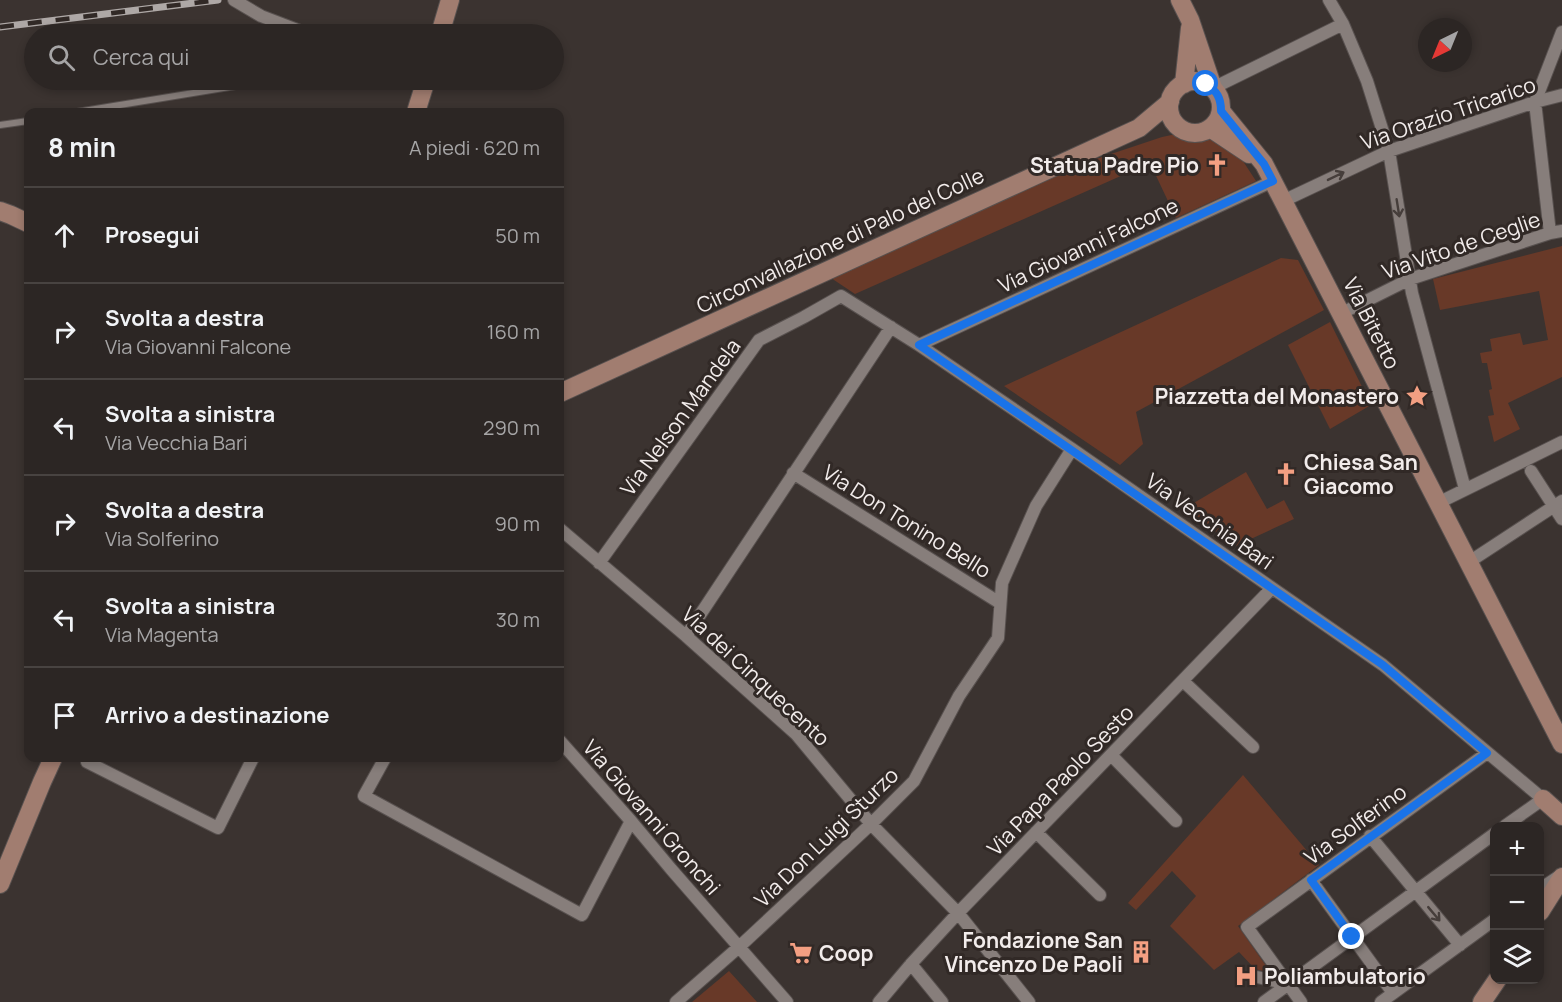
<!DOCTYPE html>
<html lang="it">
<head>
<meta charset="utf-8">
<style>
  :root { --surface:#2c2624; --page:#383231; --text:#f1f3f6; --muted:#a6a5a6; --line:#484341 }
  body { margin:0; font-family:Manrope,sans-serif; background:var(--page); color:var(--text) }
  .controls { position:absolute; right:18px; bottom:18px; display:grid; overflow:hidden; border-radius:12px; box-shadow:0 3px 9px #0003 }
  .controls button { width:54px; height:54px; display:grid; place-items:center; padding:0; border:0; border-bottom:2px solid var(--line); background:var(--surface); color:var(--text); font:30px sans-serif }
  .compass { position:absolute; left:1418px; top:18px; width:54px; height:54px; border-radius:50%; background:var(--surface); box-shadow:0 3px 9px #0003; rotate:223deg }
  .stop { position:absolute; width:18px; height:18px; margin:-14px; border:4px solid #1a73e8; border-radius:50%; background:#fff }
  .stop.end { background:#1a73e8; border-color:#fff; box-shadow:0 2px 6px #0008 }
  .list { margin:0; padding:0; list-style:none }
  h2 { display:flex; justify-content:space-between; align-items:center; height:78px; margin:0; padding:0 24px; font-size:26px }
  h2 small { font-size:20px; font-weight:400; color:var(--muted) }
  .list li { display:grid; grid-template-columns:39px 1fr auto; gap:18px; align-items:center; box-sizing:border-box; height:96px; padding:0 24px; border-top:2px solid var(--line) }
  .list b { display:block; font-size:22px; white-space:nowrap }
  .list p { margin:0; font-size:20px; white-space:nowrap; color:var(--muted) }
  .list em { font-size:20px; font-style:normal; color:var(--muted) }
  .icon { flex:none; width:33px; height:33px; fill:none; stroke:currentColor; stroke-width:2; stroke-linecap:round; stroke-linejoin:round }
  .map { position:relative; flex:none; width:1562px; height:1002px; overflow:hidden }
  .search { position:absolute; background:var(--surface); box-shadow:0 3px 9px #0003; left:24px; top:24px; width:540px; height:66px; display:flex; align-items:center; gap:15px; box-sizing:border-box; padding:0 21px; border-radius:33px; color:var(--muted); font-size:22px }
  .panel { position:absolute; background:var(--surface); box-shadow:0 3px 9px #0003; left:24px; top:108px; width:540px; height:654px; border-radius:12px }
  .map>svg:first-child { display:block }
  .green { fill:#683928 }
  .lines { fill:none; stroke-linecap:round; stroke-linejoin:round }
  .lane-casing { stroke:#58514f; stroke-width:8 }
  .street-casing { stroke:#58514f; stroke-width:14 }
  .secondary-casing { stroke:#58514f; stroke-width:20 }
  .lane { stroke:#877e7b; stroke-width:6 }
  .street { stroke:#877e7b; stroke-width:12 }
  .secondary { stroke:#a17d70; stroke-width:18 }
  .rail-casing { stroke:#aea8a6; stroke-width:7 }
  .rail { stroke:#312926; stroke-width:4.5; stroke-dasharray:14; stroke-linecap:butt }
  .oneway { stroke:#463e3b }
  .route { stroke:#1a73e8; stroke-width:8 }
  .labels { text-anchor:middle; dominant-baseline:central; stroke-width:6; stroke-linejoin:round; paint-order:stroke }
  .street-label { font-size:21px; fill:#f2eceb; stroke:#312926 }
  .poi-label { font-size:21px; font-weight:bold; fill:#f2eceb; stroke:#312926; text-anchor:end }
</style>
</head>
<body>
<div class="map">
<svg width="1562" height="1002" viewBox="0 0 1562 1002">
  <rect width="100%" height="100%" fill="#3b3330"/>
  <!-- green -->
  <path class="green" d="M1186,132L1210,135L1241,158L1256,181L1176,218L1150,163L855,294L831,278L1084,163L1162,137Z
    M1562,246V377L1508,403L1520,429L1494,442L1488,416L1494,415L1489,390L1492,389L1487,363H1482L1480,353L1492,351L1490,339L1520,333L1523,345L1548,340L1539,291L1440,310L1433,279Z
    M1281,258L1298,260L1324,310L1136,412L1143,444L1120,465L1004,386Z
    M1330,322L1371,405L1330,429L1288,345Z
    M1246,472L1267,509L1284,500L1294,519L1253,538L1240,548L1182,510Z
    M1243,775L1319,865L1238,926L1271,973L1255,969L1239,952L1214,970L1170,926L1196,896L1172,871L1136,910L1128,903Z
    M729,971L757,1002H692Z"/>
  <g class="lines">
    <!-- lane casing -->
    <g class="lane-casing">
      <path id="lane" d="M77,112L273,80
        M0,125L28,121"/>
    </g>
    <!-- street casing -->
    <g class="street-casing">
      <path id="street" d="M234,0L261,16L308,34
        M1329,0L1343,24L1367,81L1389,151L1412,293L1465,489
        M1213,88L1343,24
        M1283,201L1389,151L1535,102L1562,95
        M1550,233L1535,102L1562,32
        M1342,313L1410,279L1550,233L1562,231
        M919,345L1273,181
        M1531,471L1562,519
        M793,473L1000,603
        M1438,503L1562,442
        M560,529L686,636L796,734L871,824L958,913L1029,1002
        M1469,562L1562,501
        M599,563L759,340L804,317L841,296L919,345L1072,449L1383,665L1543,799L1505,826
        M686,636L891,327
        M1183,681L1253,747
        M560,741L631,821L671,869L787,1002
        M1111,755L1176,821
        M89,758L87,762L218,828L253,758
        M385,758L364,796L582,915L631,821
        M1036,832L1100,895
        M1370,836L1460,945
        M1311,880L1393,993
        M1540,889L1558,877
        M911,964L942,1002
        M1257,977L1288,984
        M676,1002L739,947L871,824L914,781L959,696L998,638L1002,583L1036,506L1072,449
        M879,1002L911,964L958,913L1272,588
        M1264,1002L1494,834
        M1301,1002L1247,927L1487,753
        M1381,1002L1494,920"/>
    </g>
    <!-- secondary casing -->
    <g class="secondary-casing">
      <path id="secondary" d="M1180,0L1190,20L1213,88
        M440,34L450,0
        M1169 107a26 26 0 1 1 52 0a26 26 0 1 1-52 0Z
        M1184,84L1190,28
        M1221,111L1264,164L1562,744
        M416,112L426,80
        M1210,128L1249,154
        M0,211L11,215L28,223
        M560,393L1139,128L1170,102
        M1543,799L1562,816
        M0,884L42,782L53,758
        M1540,912L1562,877
        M1482,1002L1497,980"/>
    </g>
    <!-- lane -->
    <use href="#lane" class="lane"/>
    <!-- street -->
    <use href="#street" class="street"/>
    <!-- secondary -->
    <use href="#secondary" class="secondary"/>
    <!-- rail casing -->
    <g class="rail-casing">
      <path id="rail" d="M0,27L218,0"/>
    </g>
    <!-- rail -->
    <use href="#rail" class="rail"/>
  </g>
  <!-- one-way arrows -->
  <defs><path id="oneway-shaft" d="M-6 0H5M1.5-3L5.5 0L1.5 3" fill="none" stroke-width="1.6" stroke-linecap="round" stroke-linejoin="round" transform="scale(1.5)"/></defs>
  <g class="oneway">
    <use href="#oneway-shaft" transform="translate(1336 176) rotate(-26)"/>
    <use href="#oneway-shaft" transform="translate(1398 208) rotate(81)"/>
    <use href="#oneway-shaft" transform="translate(1434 914) rotate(50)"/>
  </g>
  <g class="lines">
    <!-- route -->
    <path class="route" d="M1206,84C1217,91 1221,98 1221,111L1264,164L1273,181L919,345L1383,665L1487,753L1311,880L1352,937"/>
  </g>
  <!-- icons -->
  <defs>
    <g id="church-bare" transform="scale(1.8)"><path d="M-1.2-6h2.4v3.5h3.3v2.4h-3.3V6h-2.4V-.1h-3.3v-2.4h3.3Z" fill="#f39f82" stroke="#312926" stroke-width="2.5" paint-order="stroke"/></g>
    <g id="sight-bare" transform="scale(1.8)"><path d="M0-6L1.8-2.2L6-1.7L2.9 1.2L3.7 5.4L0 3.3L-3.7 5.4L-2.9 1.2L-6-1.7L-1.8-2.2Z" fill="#f39f82" stroke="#312926" stroke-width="2.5" paint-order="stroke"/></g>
    <g id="building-bare" transform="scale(1.8)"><path d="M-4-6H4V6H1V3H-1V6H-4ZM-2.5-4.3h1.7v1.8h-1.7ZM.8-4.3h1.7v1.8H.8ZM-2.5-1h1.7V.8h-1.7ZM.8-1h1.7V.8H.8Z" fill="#f39f82" stroke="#312926" stroke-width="2.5" paint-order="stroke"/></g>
    <g id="supermarket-bare" transform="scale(1.8)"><path d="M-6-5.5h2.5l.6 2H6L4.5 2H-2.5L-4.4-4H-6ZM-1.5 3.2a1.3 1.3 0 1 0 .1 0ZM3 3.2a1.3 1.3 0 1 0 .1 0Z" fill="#f39f82" stroke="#312926" stroke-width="2.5" paint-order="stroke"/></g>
    <g id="hospital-bare" transform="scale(1.8)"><path d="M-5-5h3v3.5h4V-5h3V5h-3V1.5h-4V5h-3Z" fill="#f39f82" stroke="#312926" stroke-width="2.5" paint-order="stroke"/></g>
  </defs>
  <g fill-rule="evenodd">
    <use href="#church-bare" x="1217" y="165"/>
    <use href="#sight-bare" x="1417" y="396"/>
    <use href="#church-bare" x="1286" y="474"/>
    <use href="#building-bare" x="1141" y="952"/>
    <use href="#supermarket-bare" x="801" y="953"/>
    <use href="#hospital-bare" x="1246" y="976"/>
  </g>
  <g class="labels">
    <!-- street labels -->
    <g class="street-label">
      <text transform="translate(1448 113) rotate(-19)">Via Orazio Tricarico</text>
      <text transform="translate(840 240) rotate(-25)">Circonvallazione di Palo del Colle</text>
      <text transform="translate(1088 245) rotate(-25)">Via Giovanni Falcone</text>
      <text transform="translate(1461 245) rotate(-19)">Via Vito de Ceglie</text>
      <text transform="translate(1372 323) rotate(63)">Via Bitetto</text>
      <text transform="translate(680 417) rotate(-54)">Via Nelson Mandela</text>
      <text transform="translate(907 521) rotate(32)">Via Don Tonino Bello</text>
      <text transform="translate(1210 521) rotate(35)">Via Vecchia Bari</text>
      <text transform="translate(756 676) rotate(43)">Via dei Cinquecento</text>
      <text transform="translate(1060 780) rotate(-46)">Via Papa Paolo Sesto</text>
      <text transform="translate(652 817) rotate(49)">Via Giovanni Gronchi</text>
      <text transform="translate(1355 824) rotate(-36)">Via Solferino</text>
      <text transform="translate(826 837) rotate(-44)">Via Don Luigi Sturzo</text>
    </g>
    <!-- poi labels -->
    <g class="poi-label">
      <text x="1199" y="165">Statua Padre Pio</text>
      <text x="1399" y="396">Piazzetta del Monastero</text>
      <text x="1304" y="462" text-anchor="start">Chiesa San<tspan x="1304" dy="24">Giacomo</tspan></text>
      <text x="1123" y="940">Fondazione San<tspan x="1123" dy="24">Vincenzo De Paoli</tspan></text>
      <text x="819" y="953" text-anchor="start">Coop</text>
      <text x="1264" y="976" text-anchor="start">Poliambulatorio</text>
    </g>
  </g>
</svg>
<div class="controls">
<button>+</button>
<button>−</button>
<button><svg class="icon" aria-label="layers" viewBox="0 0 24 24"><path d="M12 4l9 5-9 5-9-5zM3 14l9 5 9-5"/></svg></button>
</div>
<svg class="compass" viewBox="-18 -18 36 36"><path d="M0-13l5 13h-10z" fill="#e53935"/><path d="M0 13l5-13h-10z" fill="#a6a5a6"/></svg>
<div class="stop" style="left:1206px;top:84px"></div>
<div class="stop end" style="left:1352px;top:937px"></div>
<div class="search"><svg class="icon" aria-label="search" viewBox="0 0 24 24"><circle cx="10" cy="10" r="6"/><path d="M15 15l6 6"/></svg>Cerca qui</div>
<section class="panel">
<h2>8 min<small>A piedi · 620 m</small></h2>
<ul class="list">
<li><svg class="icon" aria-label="ahead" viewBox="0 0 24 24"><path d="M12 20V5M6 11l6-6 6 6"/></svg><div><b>Prosegui</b></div><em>50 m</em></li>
<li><svg class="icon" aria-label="right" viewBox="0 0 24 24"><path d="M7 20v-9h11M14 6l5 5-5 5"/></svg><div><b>Svolta a destra</b><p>Via Giovanni Falcone</p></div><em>160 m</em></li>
<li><svg class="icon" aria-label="left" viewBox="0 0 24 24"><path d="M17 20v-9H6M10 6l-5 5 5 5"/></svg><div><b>Svolta a sinistra</b><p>Via Vecchia Bari</p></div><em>290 m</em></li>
<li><svg class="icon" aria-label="right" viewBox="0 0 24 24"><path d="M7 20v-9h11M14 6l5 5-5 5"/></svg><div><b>Svolta a destra</b><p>Via Solferino</p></div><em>90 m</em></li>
<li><svg class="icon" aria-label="left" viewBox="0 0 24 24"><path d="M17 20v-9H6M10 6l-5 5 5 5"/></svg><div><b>Svolta a sinistra</b><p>Via Magenta</p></div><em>30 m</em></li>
<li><svg class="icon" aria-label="arrive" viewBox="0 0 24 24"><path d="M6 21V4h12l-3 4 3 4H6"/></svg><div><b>Arrivo a destinazione</b></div></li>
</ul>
</section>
</div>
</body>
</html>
